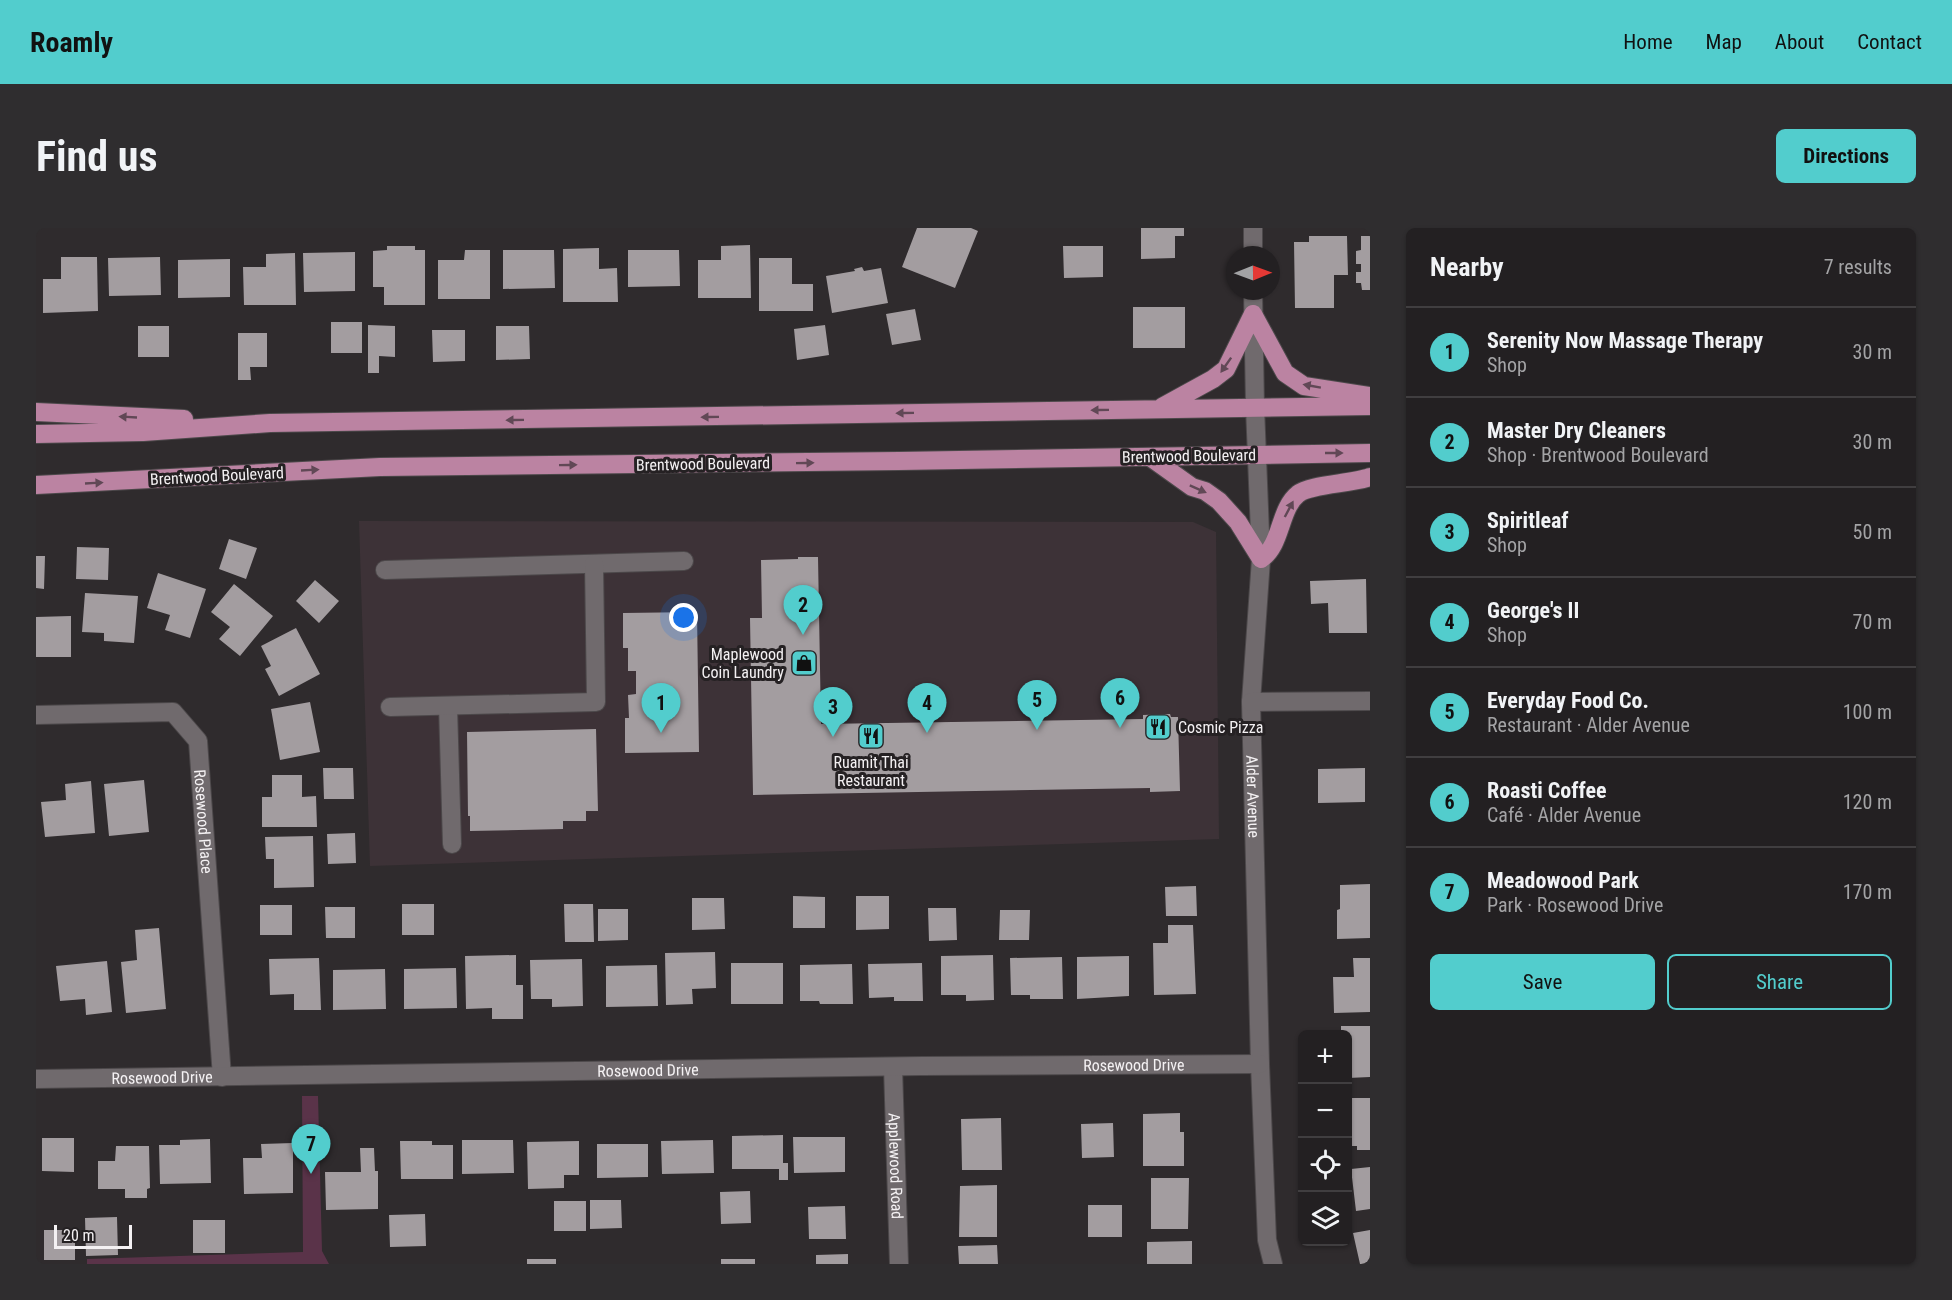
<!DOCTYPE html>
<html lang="en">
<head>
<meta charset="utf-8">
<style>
  :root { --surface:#232022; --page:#2f2d2f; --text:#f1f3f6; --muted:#a3a3a5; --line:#403e40; --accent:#52cdcd }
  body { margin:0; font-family:"Roboto Condensed",sans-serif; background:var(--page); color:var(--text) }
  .controls { position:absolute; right:18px; bottom:18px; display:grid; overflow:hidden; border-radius:9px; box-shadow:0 2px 4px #0004 }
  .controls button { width:54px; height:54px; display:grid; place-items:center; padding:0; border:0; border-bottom:2px solid var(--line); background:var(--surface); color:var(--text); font:30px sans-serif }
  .compass { position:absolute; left:1190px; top:18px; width:54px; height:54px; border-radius:50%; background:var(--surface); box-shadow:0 2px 4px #0004; rotate:89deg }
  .scale { position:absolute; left:18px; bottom:15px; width:78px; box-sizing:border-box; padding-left:6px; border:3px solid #f4f1f3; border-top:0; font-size:16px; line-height:21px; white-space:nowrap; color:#f4f1f3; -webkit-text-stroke:4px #252123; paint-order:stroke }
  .you { position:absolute; left:648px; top:390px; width:21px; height:21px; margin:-15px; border:4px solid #fff; border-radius:50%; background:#1a73e8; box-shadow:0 0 0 9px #1a73e833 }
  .badge { display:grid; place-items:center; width:39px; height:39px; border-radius:50%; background:var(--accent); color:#111; font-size:20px; font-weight:700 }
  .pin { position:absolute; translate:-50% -50px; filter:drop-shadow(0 2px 3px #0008) }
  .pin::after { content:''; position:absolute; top:32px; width:21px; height:18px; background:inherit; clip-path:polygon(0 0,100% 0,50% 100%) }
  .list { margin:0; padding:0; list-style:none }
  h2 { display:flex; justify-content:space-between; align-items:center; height:78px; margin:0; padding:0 24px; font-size:26px }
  h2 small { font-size:20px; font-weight:400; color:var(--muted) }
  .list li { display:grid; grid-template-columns:39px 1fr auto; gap:18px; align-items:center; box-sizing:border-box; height:90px; padding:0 24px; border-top:2px solid var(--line) }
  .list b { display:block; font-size:22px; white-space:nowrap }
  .list p { margin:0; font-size:20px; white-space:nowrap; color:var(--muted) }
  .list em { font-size:20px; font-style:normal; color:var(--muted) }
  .actions { display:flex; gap:12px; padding:18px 24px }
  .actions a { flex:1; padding:14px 0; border:2px solid var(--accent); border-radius:9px; text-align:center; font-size:21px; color:var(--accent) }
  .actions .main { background:var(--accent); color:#111 }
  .icon { flex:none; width:33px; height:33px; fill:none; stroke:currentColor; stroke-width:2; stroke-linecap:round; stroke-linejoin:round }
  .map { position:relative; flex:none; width:1334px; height:1036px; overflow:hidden; border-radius:9px }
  header { display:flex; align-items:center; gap:36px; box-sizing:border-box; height:84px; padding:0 30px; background:var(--accent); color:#111 }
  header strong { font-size:28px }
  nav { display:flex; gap:33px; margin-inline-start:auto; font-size:21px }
  .intro { display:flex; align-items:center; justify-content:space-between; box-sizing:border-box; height:144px; padding:0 36px }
  h1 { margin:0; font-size:42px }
  .button { padding:15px 27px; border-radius:9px; background:var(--accent); color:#111; font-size:21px; font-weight:700 }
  main { display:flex; gap:36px; padding:0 36px }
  aside { flex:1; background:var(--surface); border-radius:9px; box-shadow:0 2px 4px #0004 }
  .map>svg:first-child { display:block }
  .built { fill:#3d3237 }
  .green { fill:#5a3349 }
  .building { fill:#a39da0 }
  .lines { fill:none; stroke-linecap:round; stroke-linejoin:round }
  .minor-casing { stroke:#4c484a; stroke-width:20 }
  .major-casing { stroke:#4c484a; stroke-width:20 }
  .minor { stroke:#706a6d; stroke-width:18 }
  .major { stroke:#bb83a2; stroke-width:18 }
  .oneway { fill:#614856 }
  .labels { text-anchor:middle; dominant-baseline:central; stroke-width:6; stroke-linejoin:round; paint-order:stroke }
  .street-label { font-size:16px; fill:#f4f1f3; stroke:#252123 }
  .poi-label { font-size:16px; fill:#f4f1f3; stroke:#252123; text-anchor:end }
</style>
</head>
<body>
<header>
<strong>Roamly</strong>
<nav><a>Home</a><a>Map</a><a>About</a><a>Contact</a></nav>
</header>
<div class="intro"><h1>Find us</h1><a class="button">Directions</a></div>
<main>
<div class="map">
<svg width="1334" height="1036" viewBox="0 0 1334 1036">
  <rect width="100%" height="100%" fill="#2f2b2d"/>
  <!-- built -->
  <path class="built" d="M323,293L1157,294L1180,304L1183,611L334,638Z"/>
  <!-- green -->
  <path class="green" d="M266,868H282L286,1023L293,1036H51V1031L267,1024Z"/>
  <!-- building -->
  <path class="building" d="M881,0H935L942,3L919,60L866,39Z
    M1105,0H1148V8H1139V30L1105,31Z
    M1273,8H1311L1312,47H1298V80H1259L1258,14H1273Z
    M1325,8H1334V62H1326L1325,55H1320V44H1325V36H1320V23L1325,22Z
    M714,17L715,70H662V32H685V18Z
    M351,18H379V22H389V77H348V59H337V23L351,22Z
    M1027,18H1067V49L1028,50Z
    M563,20V41L581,40L582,74H527V21Z
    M429,22H454V71H402V32H428Z
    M467,22H518L519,60L467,61Z
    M592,22H643L644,58L592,59Z
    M319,24V63L268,64L267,25Z
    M259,25L260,77H208L207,39H230V26Z
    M25,29H61L62,83L7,85V51H25Z
    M124,29L125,67L73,68L72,30Z
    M723,30H756V56H777V83H723Z
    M194,31V69L142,70V32Z
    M826,39L828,43L845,40L852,75L796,85L790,48L819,43L818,41Z
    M1097,79H1149V120H1097Z
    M879,81L885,112L856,117L850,86Z
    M295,94H326V125H295Z
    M332,97L359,98V129L343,128V145H332Z
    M789,97L793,127L761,132L758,101Z
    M102,98H133V129H102Z
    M460,98H493L494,131L460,132Z
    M396,102H429V133L397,134Z
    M202,105H231V139H214L215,152H202Z
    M193,311L221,320L210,351L183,341Z
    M41,319L73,320L72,352L40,351Z
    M0,328H9L8,361L0,360Z
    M762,329H782L785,496L1107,491V487L1134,486L1135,489H1142L1144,563L1114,564V560L717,567L714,390H726L725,332L762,331Z
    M122,345L170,361L154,410L129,402L134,387L111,380Z
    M1330,351L1331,405H1293L1292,375L1275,376L1274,353Z
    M279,352L303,373L283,395L260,373Z
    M198,356L237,388L204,428L183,411L194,399L175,384Z
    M49,365L102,368L98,415L68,413V405L46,404Z
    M661,384L663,524L589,525V490H593L592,467L600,466V443H592V420H587V385Z
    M35,388V429H0V389Z
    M260,400L284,446L243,468L229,441L235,438L225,418Z
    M274,474L284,524L244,532L235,481Z
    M560,501L562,583H550V593H527V601L434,603V588H432L431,504Z
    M287,540H317L318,571H288Z
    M1329,540V574L1282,575V541Z
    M236,547H266V569L280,568L281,599H226V569H236Z
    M108,552L113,604L73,608L68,556Z
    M55,553L59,605L9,609L5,574L30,572L29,556Z
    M319,605L320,635L292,636L291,606Z
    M277,608L278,659L238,660V631H230L229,609Z
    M1334,656V710L1301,711V682L1304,681V657Z
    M1160,658L1161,688H1130L1129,659Z
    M757,668L789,669V700H757Z
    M820,668H853V701L820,702Z
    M656,670H688L689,701L656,702Z
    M366,676H398V707H366Z
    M528,676H557L558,714H529Z
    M224,677H256V707H224Z
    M289,679H319V710H290Z
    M892,680H920L921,712L893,713Z
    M562,681H592V712L562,713Z
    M964,682H994L993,712H963Z
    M1132,697H1157L1160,766L1118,767L1117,715H1132Z
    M123,700L130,781L90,785L85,734L101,732L99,702Z
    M679,724L680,760L656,761L657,776L630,777L629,725Z
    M480,727V757H487V791H456V780L430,781L429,728Z
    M957,727L958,772L930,773V767H905V728Z
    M1093,728V768L1041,771V729Z
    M1026,729L1027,771H994V767H975L974,730Z
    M283,730L285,782H258V766L234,767L233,731Z
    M1317,730H1334V784L1298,785L1297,749H1318Z
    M546,731L547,778L516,779V771H495L494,732Z
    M71,733L76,784L50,787L49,771L24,773L20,738Z
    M695,735H747V776H695Z
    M886,735L887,773H858V769L833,770L832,736Z
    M816,736L817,776H784L783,773H764V737Z
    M621,737L622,778L570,779V738Z
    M420,740L421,780L368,781V741Z
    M349,741L350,781L297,782V742Z
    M1305,798H1334V849L1312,850V806H1305Z
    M1316,870H1334V922H1321V918H1312V888H1316Z
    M1144,885V904H1148V938H1107V886Z
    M965,890L966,942H926L925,891Z
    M1077,895L1078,929L1046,930L1045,896Z
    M747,907V935H752V952H743V941H696V908Z
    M757,909H809V944L758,945Z
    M6,910H38V944L6,943Z
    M174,911L175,955L124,956L123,917H144V912Z
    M426,912H477L478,945L426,946Z
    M677,912L678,945L626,946L625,913Z
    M364,913H396V917H417V951H365Z
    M543,913V947H528V960L492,961L491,914Z
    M257,915V965L208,966L207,930H226L225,916Z
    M561,916H612V949L561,950Z
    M80,918H113L114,960L111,961V970H89V961H62V933H79Z
    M324,920H338L339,943H342V981L290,982L289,944H325Z
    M1334,939V981L1320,983L1315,941Z
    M1115,950H1153L1152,1001H1115Z
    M961,957V1009H923L924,958Z
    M714,963L715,995L685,996L684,964Z
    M554,972H585L586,1000L554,1001Z
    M518,973H550V1003H518Z
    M1052,977H1086V1009H1052Z
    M809,978L810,1011H773L772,979Z
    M389,986L390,1018L354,1019L353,987Z
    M81,989L82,1027L50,1028L49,990Z
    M157,992H189V1025H157Z
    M8,1002H39V1032H8Z
    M1334,1002V1036H1324L1317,1005Z
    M1156,1013V1036H1111V1014Z
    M961,1017L962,1036H923L922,1018Z
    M812,1026V1036H780V1027Z
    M491,1031H520V1036H491Z
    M685,1031H719V1036H685Z"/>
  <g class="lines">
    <!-- minor casing -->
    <g class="minor-casing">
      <g id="minor">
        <path d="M1217,0V27"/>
        <path id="s1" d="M1217,63L1219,179L1225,331L1215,474L1224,836L1231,1012L1237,1036"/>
        <path d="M349,342L648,333"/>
        <path d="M1215,474L1334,473"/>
        <path d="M412,478L416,616"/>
        <path d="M354,479L560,474L558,336"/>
        <path id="s2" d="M0,487L137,484L162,513L186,849"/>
        <path id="s3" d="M857,839L863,1036"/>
        <path id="s4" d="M0,851L885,838L1224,836"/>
      </g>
    </g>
    <!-- major casing -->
    <g class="major-casing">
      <path id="major" d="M1217,86L1249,145L1268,158L1334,168
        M1126,179L1177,151L1190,141L1217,86
        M0,184L148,191
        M0,206L107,204L234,195L1334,178
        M1114,229L1156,259L1169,263L1183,273L1202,294L1225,331C1246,317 1243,281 1262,266C1274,256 1316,256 1334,249
        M0,257L344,239L863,233L1334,225"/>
    </g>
    <!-- minor -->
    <use href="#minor" class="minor"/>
    <!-- major -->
    <use href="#major" class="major"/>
  </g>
  <!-- one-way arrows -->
  <defs><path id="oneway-solid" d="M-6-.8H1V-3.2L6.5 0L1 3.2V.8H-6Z" transform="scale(1.5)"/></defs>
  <g class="oneway">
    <use href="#oneway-solid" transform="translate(1190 137) rotate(125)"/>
    <use href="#oneway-solid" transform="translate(1276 158) rotate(-170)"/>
    <use href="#oneway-solid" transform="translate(1064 182) rotate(179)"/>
    <use href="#oneway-solid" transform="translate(869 185) rotate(179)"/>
    <use href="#oneway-solid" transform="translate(92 189) rotate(-177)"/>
    <use href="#oneway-solid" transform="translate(674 189) rotate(179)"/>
    <use href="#oneway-solid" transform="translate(479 192) rotate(179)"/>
    <use href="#oneway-solid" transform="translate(1298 225)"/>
    <use href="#oneway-solid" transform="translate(769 235) rotate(-1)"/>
    <use href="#oneway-solid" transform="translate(532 237) rotate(-1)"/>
    <use href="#oneway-solid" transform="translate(274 242) rotate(-3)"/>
    <use href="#oneway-solid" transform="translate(58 255) rotate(-3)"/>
    <use href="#oneway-solid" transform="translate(1162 261) rotate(24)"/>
    <use href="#oneway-solid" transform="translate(1253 281) rotate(-62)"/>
  </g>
  <!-- icons -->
  <defs>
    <g id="shop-square" transform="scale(1.35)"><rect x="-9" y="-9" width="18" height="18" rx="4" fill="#52cdcd" stroke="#252123"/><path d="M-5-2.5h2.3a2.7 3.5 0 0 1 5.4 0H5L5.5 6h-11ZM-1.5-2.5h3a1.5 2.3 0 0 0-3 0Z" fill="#111"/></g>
    <g id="restaurant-square" transform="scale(1.35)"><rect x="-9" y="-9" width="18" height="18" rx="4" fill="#52cdcd" stroke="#252123"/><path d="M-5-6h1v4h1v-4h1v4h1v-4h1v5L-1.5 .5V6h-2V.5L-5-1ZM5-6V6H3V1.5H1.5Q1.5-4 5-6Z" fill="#111"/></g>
  </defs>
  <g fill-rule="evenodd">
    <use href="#shop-square" x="768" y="435"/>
    <use href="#restaurant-square" x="1122" y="499"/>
    <use href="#restaurant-square" x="835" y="508"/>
  </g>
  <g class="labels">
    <!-- street labels -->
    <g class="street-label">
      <text transform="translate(1153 228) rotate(-1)">Brentwood Boulevard</text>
      <text transform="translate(667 236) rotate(-1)">Brentwood Boulevard</text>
      <text transform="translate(181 248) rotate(-3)">Brentwood Boulevard</text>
      <text stroke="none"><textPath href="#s1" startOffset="506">Alder Avenue</textPath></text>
      <text stroke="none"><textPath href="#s2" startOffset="256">Rosewood Place</textPath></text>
      <text stroke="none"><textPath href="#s4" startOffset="1098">Rosewood Drive</textPath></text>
      <text stroke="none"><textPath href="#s4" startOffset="612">Rosewood Drive</textPath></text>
      <text stroke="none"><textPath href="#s4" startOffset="126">Rosewood Drive</textPath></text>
      <text stroke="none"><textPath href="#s3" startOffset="99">Applewood Road</textPath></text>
    </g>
    <!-- poi labels -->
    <g class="poi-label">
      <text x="748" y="426">Maplewood<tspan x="748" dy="18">Coin Laundry</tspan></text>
      <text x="1142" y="499" text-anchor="start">Cosmic Pizza</text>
      <text x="835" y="534" text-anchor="middle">Ruamit Thai<tspan x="835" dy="18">Restaurant</tspan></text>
    </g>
  </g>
</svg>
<div class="controls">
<button>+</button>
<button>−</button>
<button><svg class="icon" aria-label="locate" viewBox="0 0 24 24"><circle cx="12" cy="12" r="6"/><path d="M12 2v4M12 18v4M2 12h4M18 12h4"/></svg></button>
<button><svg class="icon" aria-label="layers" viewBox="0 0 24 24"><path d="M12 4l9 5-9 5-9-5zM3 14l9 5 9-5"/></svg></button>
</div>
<svg class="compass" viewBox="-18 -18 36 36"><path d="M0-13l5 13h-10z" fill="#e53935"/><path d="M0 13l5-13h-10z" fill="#a3a3a5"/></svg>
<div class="scale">20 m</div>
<div class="you"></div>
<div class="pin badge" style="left:625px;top:505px">1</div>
<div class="pin badge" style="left:767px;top:407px">2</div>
<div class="pin badge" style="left:797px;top:509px">3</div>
<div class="pin badge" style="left:891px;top:505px">4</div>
<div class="pin badge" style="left:1001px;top:502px">5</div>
<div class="pin badge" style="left:1084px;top:500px">6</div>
<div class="pin badge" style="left:275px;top:946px">7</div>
</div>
<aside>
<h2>Nearby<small>7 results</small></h2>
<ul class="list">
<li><span class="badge">1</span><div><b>Serenity Now Massage Therapy</b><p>Shop</p></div><em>30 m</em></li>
<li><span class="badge">2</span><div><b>Master Dry Cleaners</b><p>Shop · Brentwood Boulevard</p></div><em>30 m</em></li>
<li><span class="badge">3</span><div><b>Spiritleaf</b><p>Shop</p></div><em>50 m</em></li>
<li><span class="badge">4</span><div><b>George's II</b><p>Shop</p></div><em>70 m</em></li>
<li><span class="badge">5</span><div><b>Everyday Food Co.</b><p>Restaurant · Alder Avenue</p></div><em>100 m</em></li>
<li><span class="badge">6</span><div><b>Roasti Coffee</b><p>Café · Alder Avenue</p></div><em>120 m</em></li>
<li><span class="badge">7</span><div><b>Meadowood Park</b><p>Park · Rosewood Drive</p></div><em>170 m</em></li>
</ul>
<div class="actions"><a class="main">Save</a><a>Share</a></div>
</aside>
</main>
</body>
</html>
